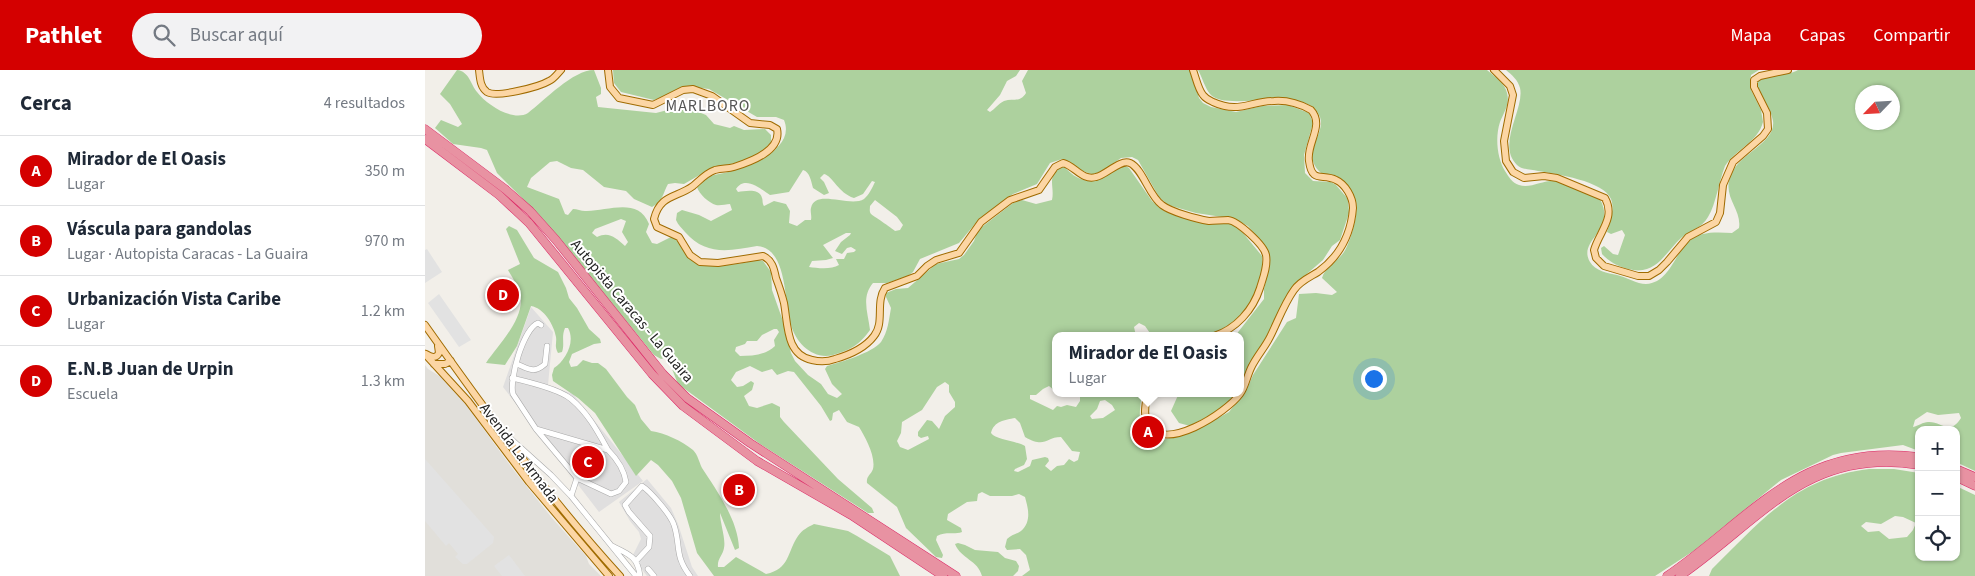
<!DOCTYPE html>
<html lang="es">
<head>
<meta charset="utf-8">
<style>
  :root { --surface:#fff; --page:#f2f2f3; --text:#1f2937; --muted:#747a83; --line:#e0e1e3; --accent:#d40000 }
  body { margin:0; font-family:"Source Sans 3",sans-serif; background:var(--page); color:var(--text) }
  .controls { position:absolute; right:15px; bottom:15px; display:grid; overflow:hidden; border-radius:10px; box-shadow:0 1px 4px #0004 }
  .controls button { width:45px; height:45px; display:grid; place-items:center; padding:0; border:0; border-bottom:1px solid var(--line); background:var(--surface); color:var(--text); font:25px sans-serif }
  .compass { position:absolute; left:1430px; top:15px; width:45px; height:45px; border-radius:50%; background:var(--surface); box-shadow:0 1px 4px #0004; rotate:245deg }
  .you { position:absolute; left:948px; top:308px; width:18px; height:18px; margin:-12px; border:4px solid #fff; border-radius:50%; background:#1a73e8; box-shadow:0 0 0 8px #1a73e833 }
  .badge { display:grid; place-items:center; width:32px; height:32px; border-radius:50%; background:var(--accent); color:#fff; font-size:16px; font-weight:700 }
  .pin { position:absolute; translate:-50% -50%; border:2px solid #fff; box-shadow:0 1px 5px #0006 }
  .popup { position:absolute; left:627px; top:262px; width:192px; height:65px; box-sizing:border-box; display:grid; place-content:center; border-radius:10px; background:var(--surface); filter:drop-shadow(0 1px 4px #0005); font-size:16px; white-space:nowrap; color:var(--muted) }
  .popup b { font-size:19px; color:var(--text) }
  .popup::after { content:''; position:absolute; left:50%; top:100%; margin-left:-10px; border:10px solid transparent; border-top-color:var(--surface) }
  .list { margin:0; padding:0; list-style:none }
  h2 { display:flex; justify-content:space-between; align-items:center; height:65px; margin:0; padding:0 20px; font-size:21px }
  h2 small { font-size:16px; font-weight:400; color:var(--muted) }
  .list li { display:grid; grid-template-columns:32px 1fr auto; gap:15px; align-items:center; box-sizing:border-box; height:70px; padding:0 20px; border-top:1px solid var(--line) }
  .list b { display:block; font-size:19px; white-space:nowrap }
  .list p { margin:0; font-size:16px; white-space:nowrap; color:var(--muted) }
  .list em { font-size:16px; font-style:normal; color:var(--muted) }
  .icon { flex:none; width:28px; height:28px; fill:none; stroke:currentColor; stroke-width:2; stroke-linecap:round; stroke-linejoin:round }
  .map { position:relative; flex:none; width:1550px; height:506px; overflow:hidden }
  header { display:flex; align-items:center; gap:30px; box-sizing:border-box; height:70px; padding:0 25px; background:var(--accent); color:#fff }
  header strong { font-size:24px }
  nav { display:flex; gap:28px; margin-inline-start:auto; font-size:18px }
  .search { width:350px; height:45px; background:var(--page); display:flex; align-items:center; gap:12px; box-sizing:border-box; padding:0 18px; border-radius:28px; color:var(--muted); font-size:19px }
  main { display:flex }
  aside { flex:1; background:var(--surface) }
  .map>svg:first-child { display:block }
  .residential { fill:#e0dfdf }
  .education { fill:#ffffe5 }
  .airport { fill:#e1dfda }
  .forest { fill:#add19e; fill-rule:evenodd }
  .parking { fill:#e2e2e2 }
  .lines { fill:none; stroke-linecap:round; stroke-linejoin:round }
  .minor-casing { stroke:#a9a9a9; stroke-width:6 }
  .major-casing { stroke:#a06b00; stroke-width:8 }
  .highway-casing { stroke:#dc2a67; stroke-width:9 }
  .minor { stroke:#fff; stroke-width:5 }
  .major { stroke:#fcd6a4; stroke-width:6 }
  .highway { stroke:#e892a2; stroke-width:8 }
  .labels { text-anchor:middle; dominant-baseline:central; stroke-width:4; stroke-linejoin:round; paint-order:stroke }
  .street-label { font-size:15px; fill:#222; stroke:#fff }
  .neighbourhood-label { font-size:16px; letter-spacing:1px; fill:#555; stroke:#fff }
</style>
</head>
<body>
<header>
<strong>Pathlet</strong>
<div class="search"><svg class="icon" aria-label="search" viewBox="0 0 24 24"><circle cx="10" cy="10" r="6"/><path d="M15 15l6 6"/></svg>Buscar aquí</div>
<nav><a>Mapa</a><a>Capas</a><a>Compartir</a></nav>
</header>
<main>
<aside>
<h2>Cerca<small>4 resultados</small></h2>
<ul class="list">
<li><span class="badge">A</span><div><b>Mirador de El Oasis</b><p>Lugar</p></div><em>350 m</em></li>
<li><span class="badge">B</span><div><b>Váscula para gandolas</b><p>Lugar · Autopista Caracas - La Guaira</p></div><em>970 m</em></li>
<li><span class="badge">C</span><div><b>Urbanización Vista Caribe</b><p>Lugar</p></div><em>1.2 km</em></li>
<li><span class="badge">D</span><div><b>E.N.B Juan de Urpin</b><p>Escuela</p></div><em>1.3 km</em></li>
</ul>
</aside>
<div class="map">
<svg width="1550" height="506" viewBox="0 0 1550 506">
  <rect width="100%" height="100%" fill="#f2efe9"/>
  <!-- residential -->
  <path class="residential" d="M106,237L128,262L123,315L148,324L218,411L174,442L78,317Z
    M222,409L246,438L253,454L267,497L273,506H222L207,487L216,469L214,462L205,451L194,432Z"/>
  <!-- education -->
  <path class="education" d="M83,208L94,228L85,234L86,237L73,243L62,222Z"/>
  <!-- airport -->
  <path class="airport" d="M0,295L3,299L16,307L38,331L87,398L127,448L161,486L164,494L176,506H0Z"/>
  <!-- forest -->
  <path class="forest" d="M32,0C44,1 46,15 52,22C62,35 88,52 103,43C120,30 148,0 169,0L176,18V24L171,27L173,37L231,43L258,36L281,45L289,54L305,58L309,56L319,60L340,59L346,65V74L336,82L322,90L285,99L259,114L250,113L243,114C238,123 238,131 227,137L209,129L201,121L179,117L158,100L146,98L132,91L125,92L106,108L102,117L134,129L140,144L143,145L148,139C152,139 156,141 160,141C181,142 213,126 224,154L221,162L227,173L232,174L248,166L253,167L274,194L281,196L312,194L333,190L338,191L346,202L347,220L359,254L366,283L370,291L383,305L396,314L403,324L412,328L417,324L407,314L400,299L402,296C416,292 447,283 456,272C463,262 464,249 466,238L461,227V223L471,219L483,218L511,194L534,189L539,185L549,171L553,160L588,133L597,130L611,134L627,130C630,116 621,107 636,97H639C644,101 649,107 656,109C680,118 691,90 704,98L727,131L739,141L780,154L804,153L809,155L818,163L837,186C841,221 815,256 782,265C767,269 743,266 727,266L720,256L714,253L709,257L711,266H630V321L624,316L618,319L611,325H605V329L628,340L632,336L636,337L642,335L651,337L655,331V327C648,323 641,327 635,323H717C715,340 709,366 731,372L771,360L804,342L822,319L828,305L862,252L871,248L874,224L891,223L907,225L912,222L897,208C900,197 913,191 919,182C925,174 934,142 931,131C925,110 894,112 888,91C883,75 900,63 895,47C882,12 802,44 785,24C780,18 777,7 773,0H1062C1070,7 1080,13 1082,23C1085,34 1079,42 1075,52C1070,67 1072,88 1080,101C1084,107 1087,113 1094,115C1106,119 1119,109 1132,111L1175,129C1192,161 1152,170 1165,192C1170,201 1183,203 1192,205C1201,207 1212,214 1221,214C1244,213 1250,184 1263,171C1274,161 1293,162 1307,163L1314,158C1317,139 1298,128 1305,107C1313,83 1351,74 1348,51C1346,37 1334,26 1331,12C1343,0 1359,8 1373,0H1550V401L1531,392V360H1494V381L1478,375L1416,383L1408,385L1356,410L1270,480L1230,506H597L605,500L601,485L595,479L582,480L580,477L582,469C586,465 592,464 596,461C607,451 603,438 600,427L594,424L587,426H565L557,422L553,424L552,431L542,432L523,444L522,450L536,458L537,462C529,465 521,461 512,466L511,470L518,485L517,488L511,487L481,458L472,437L442,413C441,406 446,405 448,399C451,386 440,367 434,357L422,352L414,340L408,343L407,350L405,351L396,336L369,302L363,301L352,305L347,299L337,302L325,296L311,302L306,310L312,317L318,316L326,311L329,313L327,320L319,326L324,336L332,338L347,333L355,337V347L359,352L413,409L447,438L449,443H443L335,374L253,314L247,299L249,288L245,286L236,289L229,285L117,148L72,103L62,80L56,78L28,74L10,58L16,50L33,57L37,54L25,34L15,24ZM1438,22H1468V52H1438ZM196,149L201,151L197,162L203,172L200,176C191,168 184,161 172,167L167,163L170,159ZM349,259H352L354,262L349,270L350,276C341,285 327,286 315,286L310,281L311,277L320,274L322,271H332L337,265ZM520,312L524,315V322L530,332V337L520,346L514,359L507,351L502,350L493,362V366L496,368L503,366L504,369L483,380L475,377L472,371L476,363L477,352L497,340L512,317ZM680,330L687,335L690,340L678,348L667,349L665,346L672,339L675,331ZM1502,342L1513,345L1534,343L1536,348C1525,366 1516,351 1503,352C1498,352 1493,356 1488,357L1490,350ZM590,348L595,353L600,367C621,379 620,367 636,367L647,381L655,382L653,390L649,392L644,389L639,395L632,396L626,401L620,396L624,391L623,388L620,387L607,390L605,396L593,402L589,401L590,399L599,395L602,389L600,376C592,371 571,370 566,363C569,351 580,350 590,348Z
    M188,0H595L591,6L582,11L575,25L562,40L565,42C570,39 573,34 579,31C588,28 595,33 601,23L597,11L603,0H766L774,28L778,33L786,37L811,42L837,36L863,35L884,43L888,53L879,85L880,103L888,111L906,112L911,115L923,129L924,143L915,170L907,176L898,190L869,215L861,228L816,317V266H810L839,229V219L845,193L843,180L823,156L810,149L771,143L743,135L734,127L713,90L707,87L696,88L675,103L669,105L658,101L637,89L625,93L612,114L588,124L555,148L534,173L495,189L488,202L483,206L462,213H448C436,227 443,243 445,260C434,275 426,280 408,285C388,290 371,273 366,255C359,233 363,178 332,176C304,181 281,186 260,162C257,158 253,155 251,150L252,143L257,140L274,145L286,151L307,140L305,134C301,134 295,136 291,135C284,133 274,124 272,117C275,113 279,109 284,107C289,104 296,104 303,102C324,96 371,79 359,50L351,47H332L284,19L268,17L229,30L196,22L189,13ZM378,100C385,102 386,111 388,118L399,125L404,123L399,112L395,108L399,104C408,106 413,123 429,128L438,124L447,111L450,112C447,118 444,125 439,129C425,138 390,118 386,138C385,141 387,146 386,150H380L372,156L364,153L365,141L361,134L349,131L339,136C337,133 338,130 337,128C335,118 320,121 313,122L311,119C320,105 336,119 345,125L364,122ZM450,130L472,147L478,155L475,160L470,161C467,158 447,145 446,144C444,141 445,139 445,136ZM421,163H426L425,165L416,172L410,181L417,184L422,178L426,177L431,180L429,182L422,183L419,189H411L414,195C406,200 392,198 384,197L387,191L401,190L408,188L398,175Z
    M1081,0H1334L1326,5L1325,14L1326,20L1336,40L1338,52C1333,72 1311,79 1300,96C1294,111 1291,134 1283,147C1277,158 1264,161 1256,168C1238,185 1231,206 1203,199C1194,197 1183,191 1177,184L1176,178L1179,176L1188,184L1193,185L1200,165L1197,160L1186,164L1182,162C1185,152 1190,139 1186,129C1179,111 1131,104 1113,101C1106,99 1097,100 1092,95C1071,75 1100,38 1095,18C1093,10 1087,5 1081,0Z
    M84,156L92,160L109,188L133,202L141,218L144,228L152,238L164,259L175,269L176,273L169,274L147,284L144,292L146,297L152,296L158,290L167,293H173L181,299L202,327L210,335L216,349L226,361C240,363 257,371 268,380C273,385 274,392 277,398C292,421 313,450 314,478L310,480L295,443C295,453 301,469 299,478C298,485 292,489 293,497H299L311,487L341,504C365,499 362,482 373,466C377,460 383,457 389,454L423,461L432,466L465,486L475,506H289L272,483L256,428L247,411L233,395L226,390L211,406L170,343L153,328L128,311L127,305L129,298C140,291 151,272 143,258H140C136,267 140,274 137,282L133,283C129,276 132,273 131,267C129,255 119,238 106,236L92,276L80,295L61,293C73,275 101,248 95,224C93,216 87,207 83,200L95,194L81,159Z
    M754,323H813L796,339L765,356L754,353L746,341Z
    M1444,399H1469L1494,403V487H1531V416L1550,425V506H1284L1287,499C1337,450 1370,408 1444,399ZM1470,446L1478,447L1491,453L1488,460L1482,467L1464,469L1454,461L1443,462L1436,456L1441,452L1456,454Z
    M533,473L540,475L550,480L573,482L580,488L591,491L594,496L593,501L588,506H557C553,490 536,489 530,474Z"/>
  <!-- parking -->
  <path class="parking" d="M2,179L17,202L0,213V180Z
    M14,224L46,270L34,277L3,233Z
    M0,389L69,467L68,473L42,494H38L30,487L33,484L24,473L21,476L0,451Z
    M84,485L100,506H77L69,496Z"/>
  <g class="lines">
    <!-- minor casing -->
    <g class="minor-casing">
      <path id="minor" d="M92,294C104,299 109,304 120,294L122,276
        M87,308C104,312 134,319 146,329C163,343 173,362 183,380
        M111,359L183,380C192,389 199,399 201,412L194,421L186,424L152,408L111,359L88,324C84,310 98,259 113,253L116,255
        M85,368L126,405L146,426L211,506
        M146,426L152,408
        M187,476C204,484 213,487 215,506
        M211,491L224,477L225,466L204,442L200,435L217,416C225,421 246,445 249,455C256,476 249,485 265,506
        M223,499L229,506"/>
    </g>
    <!-- major casing -->
    <g class="major-casing">
      <path id="major" d="M54,0C55,8 55,17 62,22C71,28 114,17 124,11C129,9 132,4 136,0
        M183,0L185,17L194,28L228,35L258,20L268,19L287,26L325,53L345,55L352,59C357,81 325,92 309,97C303,99 297,98 290,100C281,103 275,110 268,116C252,128 235,124 229,149L232,157L254,167L265,185L275,192L293,193L338,186C347,190 349,198 351,208C354,216 357,225 359,233C363,255 361,285 387,290C395,292 402,292 410,289C424,285 440,278 449,266C460,252 450,233 460,218L492,206L502,196L511,190L534,183L556,152L585,130L614,120L630,97L638,93C650,96 657,111 671,107C681,105 695,89 705,93C718,99 724,126 737,135C746,142 772,149 784,151C790,151 796,150 803,150C813,151 839,175 841,185C843,196 838,208 835,218C828,240 811,259 789,266
        M1069,0L1085,16L1088,25L1079,71L1081,91L1088,102L1099,108L1119,106L1132,108L1180,128C1191,148 1174,162 1169,180L1171,188L1179,196L1213,206H1224L1234,200L1242,192L1263,167L1291,152L1295,143L1298,115L1308,92L1338,66L1343,59L1342,43L1329,17V10L1335,6L1363,0
        M0,255C61,341 123,427 195,506
        M0,284L43,331L104,412L184,506
        M1,284C6,287 11,289 14,283L13,276
        M9,294H20L26,291
        M722,323C721,333 718,344 722,353C738,385 802,342 815,324C821,316 822,305 827,296C832,286 840,277 845,267C853,251 859,234 869,220C875,211 885,207 893,202C915,186 926,164 928,138C928,127 920,114 911,110C897,103 887,114 884,91C881,74 900,55 886,40C875,34 862,30 849,31C825,31 814,44 788,32C784,30 781,29 778,25C773,19 771,8 768,0"/>
    </g>
    <!-- highway casing -->
    <g class="highway-casing">
      <path id="highway" d="M0,59L80,119L105,141L131,170L238,304L262,328L325,373L531,506
        M0,69L74,125L104,153L227,304L258,336L332,391L426,445L518,506
        M1531,399L1550,407
        M1531,407L1550,416
        M1242,506C1328,447 1376,371 1494,387
        M1255,506C1336,450 1382,377 1494,395"/>
    </g>
    <!-- minor -->
    <use href="#minor" class="minor"/>
    <!-- major -->
    <use href="#major" class="major"/>
    <!-- highway -->
    <use href="#highway" class="highway"/>
  </g>
  <g class="labels">
    <!-- street labels -->
    <g class="street-label">
      <text transform="translate(207 241) rotate(50)">Autopista Caracas - La Guaira</text>
      <text transform="translate(94 383) rotate(53)">Avenida La Armada</text>
    </g>
    <!-- neighbourhood labels -->
    <g class="neighbourhood-label">
      <text x="283" y="36">MARLBORO</text>
    </g>
  </g>
</svg>
<div class="controls">
<button>+</button>
<button>−</button>
<button><svg class="icon" aria-label="locate" viewBox="0 0 24 24"><circle cx="12" cy="12" r="6"/><path d="M12 2v4M12 18v4M2 12h4M18 12h4"/></svg></button>
</div>
<svg class="compass" viewBox="-18 -18 36 36"><path d="M0-13l5 13h-10z" fill="#e53935"/><path d="M0 13l5-13h-10z" fill="#747a83"/></svg>
<div class="you"></div>
<div class="pin badge" style="left:723px;top:362px">A</div>
<div class="popup"><b>Mirador de El Oasis</b>Lugar</div>
<div class="pin badge" style="left:314px;top:420px">B</div>
<div class="pin badge" style="left:163px;top:392px">C</div>
<div class="pin badge" style="left:78px;top:225px">D</div>
</div>
</main>
</body>
</html>
